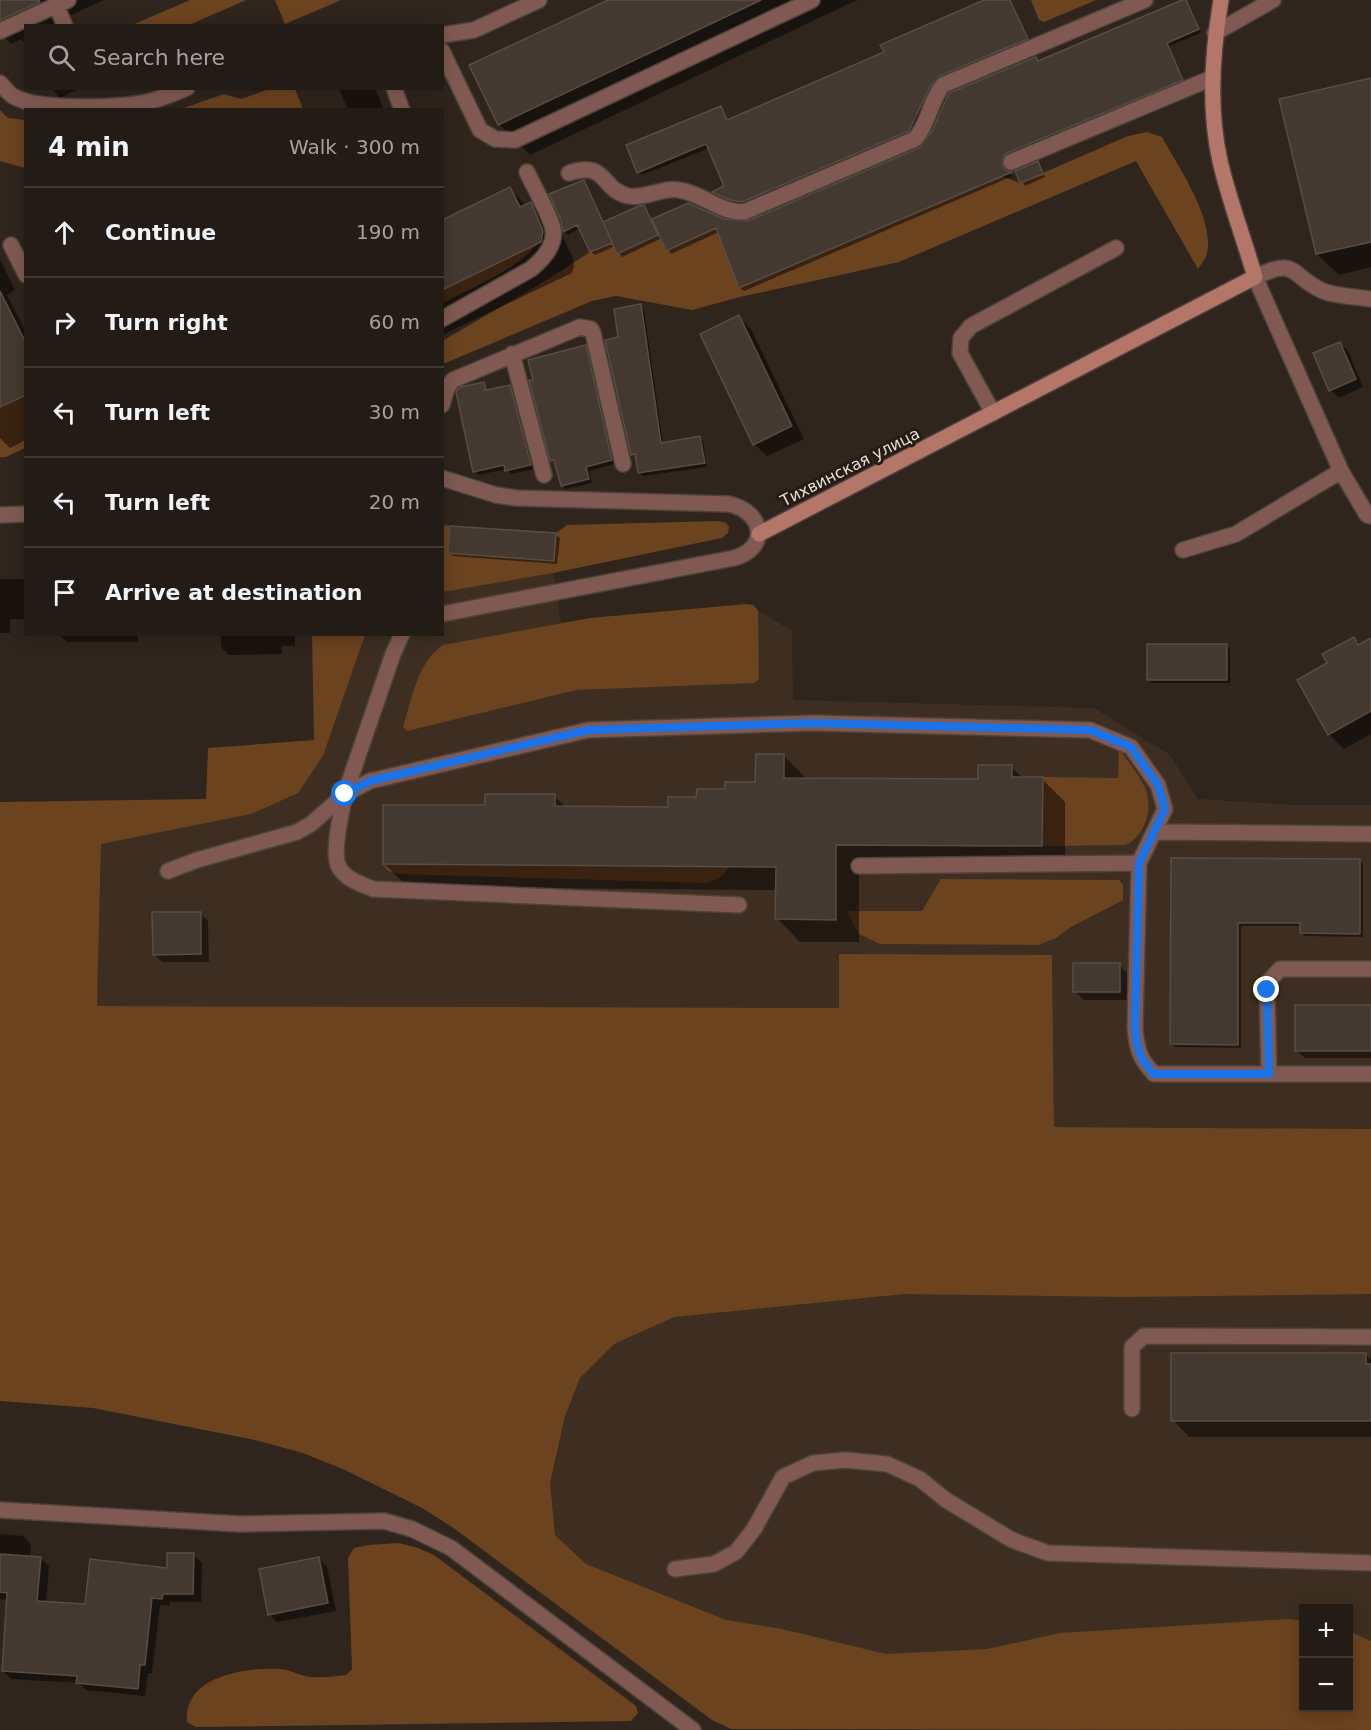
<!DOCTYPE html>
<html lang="en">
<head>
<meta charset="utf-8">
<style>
  :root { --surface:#231c16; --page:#2f2923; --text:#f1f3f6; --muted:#a3a1a1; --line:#403a35 }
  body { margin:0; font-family:"DejaVu Sans",sans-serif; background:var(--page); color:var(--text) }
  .controls { position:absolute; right:18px; bottom:18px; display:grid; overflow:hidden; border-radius:0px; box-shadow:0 3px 15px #0003 }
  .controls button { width:54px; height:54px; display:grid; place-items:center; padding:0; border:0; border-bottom:2px solid var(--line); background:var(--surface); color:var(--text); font:30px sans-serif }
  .stop { position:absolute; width:18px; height:18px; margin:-14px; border:4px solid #1a73e8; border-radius:50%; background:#fff }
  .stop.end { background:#1a73e8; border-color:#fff; box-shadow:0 2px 6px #0008 }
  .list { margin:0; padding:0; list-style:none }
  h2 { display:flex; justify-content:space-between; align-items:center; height:78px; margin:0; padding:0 24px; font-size:26px }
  h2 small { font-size:20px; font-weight:400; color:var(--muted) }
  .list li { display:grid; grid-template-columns:39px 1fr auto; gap:18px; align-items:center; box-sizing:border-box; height:90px; padding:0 24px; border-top:2px solid var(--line) }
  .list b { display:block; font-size:22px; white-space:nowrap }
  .list em { font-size:20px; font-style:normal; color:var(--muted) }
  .icon { flex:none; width:33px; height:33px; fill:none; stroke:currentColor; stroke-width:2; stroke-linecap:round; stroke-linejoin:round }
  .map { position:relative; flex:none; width:1371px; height:1730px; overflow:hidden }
  .search { position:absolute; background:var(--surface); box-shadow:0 3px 15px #0003; left:24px; top:24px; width:420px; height:66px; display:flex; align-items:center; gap:15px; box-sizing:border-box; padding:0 21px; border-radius:0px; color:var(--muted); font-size:22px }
  .panel { position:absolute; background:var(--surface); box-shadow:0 3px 15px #0003; left:24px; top:108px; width:420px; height:528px; border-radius:0px }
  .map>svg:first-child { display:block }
  .built { fill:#3d2e21 }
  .green { fill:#6b431f }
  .shadow { fill:#0007 }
  .building { fill:#443930; stroke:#584c43; stroke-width:1.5 }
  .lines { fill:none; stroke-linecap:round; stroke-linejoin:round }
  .lane-casing { stroke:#4d433b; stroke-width:18 }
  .secondary-casing { stroke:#4d433b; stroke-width:18 }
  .lane { stroke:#805a52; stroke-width:15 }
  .secondary { stroke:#b37668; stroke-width:15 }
  .route { stroke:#1a73e8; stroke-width:8 }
  .labels { text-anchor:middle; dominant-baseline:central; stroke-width:6; stroke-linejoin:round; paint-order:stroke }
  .street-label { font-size:16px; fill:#e8e1db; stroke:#251c13 }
</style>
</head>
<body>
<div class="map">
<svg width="1371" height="1730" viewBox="0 0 1371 1730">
  <rect width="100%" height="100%" fill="#2f251d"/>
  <!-- built -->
  <path class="built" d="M553,573L562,628L751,606L792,631L793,700L1094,708L1170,755L1198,799L1295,805H1371V1129L1054,1127L1052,955L840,954L839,1008L97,1006L101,844L251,814L323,756L365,635L442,634L443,592Z
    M1371,1210V1705L1349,1704L1348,1608H1304L1303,1703L703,1694L408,1476L407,1347Z"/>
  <!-- green -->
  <path class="green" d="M190,0H246L189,25H132Z
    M275,0H341L285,24Z
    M1031,0H1096L1044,22L1039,20Z
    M272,88L295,89L303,109H181L224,94L241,99Z
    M0,110L8,118L25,120V168L0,161Z
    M1147,132L1162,137C1178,166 1215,220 1207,253C1206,259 1201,264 1198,269L1136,161L899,262L740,297L692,310L616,296L592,301L443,364L442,341L542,283L590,252L612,243L617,254L659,235L667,251L714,229L720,237L739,288L1001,176L1020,183L1128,136Z
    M537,244C514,272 474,286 443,303V290Z
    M25,395V448L6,457H0V407Z
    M719,521L726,523L729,527L728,533L722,538L553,573L443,592L442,525L450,526L448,552L554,561L556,533L567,525Z
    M746,604L753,605L758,610L759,679L754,683L576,690L407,731L403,727C412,698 417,663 443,645L590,618Z
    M312,635H365L323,756L298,793L251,814L101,844L97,1006L839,1008V954L1052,955L1054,1127L1371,1129V1294L1125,1297L904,1294L674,1317L614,1344L580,1378L565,1416L550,1483L555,1535L586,1564L726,1620L782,1629L886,1654L987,1649L1060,1633L1287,1619L1303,1621L1304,1708H1348L1349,1631L1371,1641V1730L731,1729L712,1720L452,1527L422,1508L345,1470L303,1453L255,1440L93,1408L0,1401V802L206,799L208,748L314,740Z
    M1119,748C1127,761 1139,774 1145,788C1154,808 1145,837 1125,845L1042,846L1043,777L1118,778Z
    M383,864L730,866C724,876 718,880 706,883L399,874L388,871Z
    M941,879L1119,880L1123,885V900L1071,927L1056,938L1038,945L880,944L859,934L847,911H922Z
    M399,1543L418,1548L434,1555L636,1706L638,1713L631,1721L196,1727L187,1722C183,1675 247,1667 281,1669C292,1670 302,1677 313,1677C323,1678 335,1676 346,1675L352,1669L348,1558L354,1548L368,1545Z"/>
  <!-- shadow -->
  <path class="shadow" d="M0,0H104L63,19L66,26H26V46L22,39L11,44L0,32Z
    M611,0H857L530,155L499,124Z
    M987,0H1011L1030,43L942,80L912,134L747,205L735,203L714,192L726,187L709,148L642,175L638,172L720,107L729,121L886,53Z
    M1185,1L1188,4L1201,33L1169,46L1185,84L1006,160L1005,172L1013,176L744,291L740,288L719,232L671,254L662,238L622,257L615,246L595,255L591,252L580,228L568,235L564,231L583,182L587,185L604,224L643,207L652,221L688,204L724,220L748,222L920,149L1039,62Z
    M1371,79V267L1339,275L1317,254L1281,100Z
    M51,88H80L60,98Z
    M339,88H375L384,110H348Z
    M1037,163L1045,177L1025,186L1017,172Z
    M510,189L526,206L531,204L562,235L573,259L574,266L572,273L442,335V222Z
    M0,259L15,290L7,295L26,332V440L10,448L0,438Z
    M640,306L644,310L663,444L699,438L703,441L707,467L643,476L639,472L636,458L632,454L620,338Z
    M739,317L751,329L804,439L767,456L754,444Z
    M1340,343L1348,351L1363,387L1339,398L1331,390Z
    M585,347L589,350L615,464L589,471L592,483L566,489L563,486L557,464L552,460Z
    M483,384L488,391L510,386L513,390L534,469L511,474L507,469L478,475L475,471Z
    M556,535L560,538L557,564L453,556L450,552Z
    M0,579H26V619H10V633H0Z
    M138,634V642H67L59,635Z
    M221,634H295V646H281L282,654L229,655L221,647Z
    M1354,639L1360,645L1371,639V734L1344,749L1329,734L1299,680L1329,663Z
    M1227,645L1230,649V683H1152L1148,680Z
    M784,756L807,779L980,780L1011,767L1023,778L1042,779L1065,802V869L859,867V942H800L777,918V890L408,887L384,864L486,807L554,796L567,808H669L757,783Z
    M1172,860L1360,861L1363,864V937L1305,936L1301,933V926H1241V1048L1175,1047L1171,1043Z
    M200,913L208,921L209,962H162L154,954Z
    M1119,965L1127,973V1000H1083L1075,991Z
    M1371,1006V1058H1305L1296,1050Z
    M1366,1354L1371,1360V1437H1189L1173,1420Z
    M0,1534L23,1536L31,1544L30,1557L41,1558L49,1566L46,1603L86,1606L169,1569L194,1555L202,1563L201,1602H170V1606L160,1605L152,1673H148L145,1696L86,1690L79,1683L11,1679L3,1671L8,1600L0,1599Z
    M319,1559L327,1567L336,1611L277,1622L269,1614Z"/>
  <!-- building -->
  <path class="building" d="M0,0H39L40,2L0,20Z
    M608,0H761L498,125L469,65Z
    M984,0H1010L1028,39L939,76L930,87L909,131L742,202L730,200L712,192L724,186L706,144L637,173L626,145L721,106L727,120L884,52L880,45Z
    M1182,0H1186L1199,29L1167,43L1183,80L1007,153L1003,157L1002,165L1006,170L1012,172L739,288L716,228L666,251L652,219L688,203L724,219L748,221L919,148L932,131L949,93L1036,57L1038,61Z
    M1371,78V242L1316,254L1279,99Z
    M1038,161L1043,174L1020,183L1015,171Z
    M584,180L612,242L603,222L639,206L644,205L658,235L617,254L612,243L590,252L577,225L563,232L561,220L549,194Z
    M510,187L520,207L531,202L543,231L541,242L442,290V220Z
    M0,291L26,343V395L0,407Z
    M641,304L661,443L700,436L705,463L638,473L635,454L631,455L605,340L618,337L614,309Z
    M739,315L792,426L753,445L700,334Z
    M1340,342L1356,379L1329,391L1313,353Z
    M586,345L612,460L586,467L589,479L561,486L554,460L550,461L529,380H533L528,360Z
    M484,382L486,390L510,385L531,465L505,471L504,465L473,472L456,392L461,387Z
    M450,526L556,533L554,561L448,553Z
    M1354,637L1358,645L1371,638V711L1328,735L1297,680L1327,663L1322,654Z
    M1147,644H1227V680H1147Z
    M756,754H784V778L978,779V765H1012V777H1043L1042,846L836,845V920L775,919L776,867L383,864V805H485V794H555V806L668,807V797H696L697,789H725V782H755Z
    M1171,858L1360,859V934L1300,933V923H1238V1045L1170,1044Z
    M152,912H201V954L153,955Z
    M1073,963H1120V992H1073Z
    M1295,1005H1371V1051H1295Z
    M1171,1353H1366V1364H1371V1421H1171Z
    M167,1553H194L193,1594H163L162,1599L152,1598L145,1665H140L138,1689L76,1683L77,1676L2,1671L7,1593L0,1592V1554L41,1557L37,1601L85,1604L90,1559L167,1568Z
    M319,1557L328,1603L268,1615L259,1569Z"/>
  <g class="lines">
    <!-- lane casing -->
    <g class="lane-casing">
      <path id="lane" d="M56,5L65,26
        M0,31L68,0
        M1215,33L1273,0
        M442,35L474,30L539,0
        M442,51L480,130L495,139L515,140L812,0
        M0,83C4,87 8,93 13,96C37,111 123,108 151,101C163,98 175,93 187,88
        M394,88L402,110
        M1011,162L1212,78
        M569,173C608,160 600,190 629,196C646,199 662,187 679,190C702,193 720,213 744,212L915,139C929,123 930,101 943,85L1145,0
        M11,245L26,275
        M1371,299C1358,297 1335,296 1323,291C1289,276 1299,256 1255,277L1341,471L1367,515L1371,516
        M442,319L531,269C542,260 556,245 553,229C551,217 533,185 527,172
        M512,354L544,475
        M442,405L447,388L453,380L580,327L591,329L593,333L623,464
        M993,413L960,353L961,338L971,326L1116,248
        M442,478L496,495L516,498L729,504C764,512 770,548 734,558L442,614
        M0,515L26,514
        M1183,550L1236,534L1341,471
        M402,634L393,654L345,794L370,781L588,730L814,723L1090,730L1131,747L1158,785L1165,809L1139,863L1135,1028C1137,1049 1139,1058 1154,1074H1371
        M345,794C342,811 332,849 338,865C344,879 361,884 373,889L739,905
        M1154,832L1371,834
        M859,866L1139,863
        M168,871L197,860L297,832L311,824L345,794
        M1269,1074L1267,990L1270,980L1280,969H1371
        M1132,1409V1347L1144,1336L1371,1337
        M0,1510L240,1524L384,1521L412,1529L451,1548L693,1730
        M675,1569L714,1564L736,1552L754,1529L783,1477L813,1463L845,1460L887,1464L920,1479L946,1500L1012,1540L1048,1553L1371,1563"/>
    </g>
    <!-- secondary casing -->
    <g class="secondary-casing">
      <path id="secondary" d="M759,534L1255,277C1244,239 1229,200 1220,161C1208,108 1212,53 1221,0"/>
    </g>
    <!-- lane -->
    <use href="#lane" class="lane"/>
    <!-- secondary -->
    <use href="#secondary" class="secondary"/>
  </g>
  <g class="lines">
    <!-- route -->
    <path class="route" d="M345,794L370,781L588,730L814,723L1090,730L1131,747L1158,785L1165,809L1139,863L1135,1028C1137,1049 1139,1058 1154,1074H1269L1267,990"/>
  </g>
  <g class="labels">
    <!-- street labels -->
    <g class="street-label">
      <text transform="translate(850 467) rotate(-27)">Тихвинская улица</text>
    </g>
  </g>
</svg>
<div class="controls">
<button>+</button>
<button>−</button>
</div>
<div class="stop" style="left:345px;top:794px"></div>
<div class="stop end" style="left:1267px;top:990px"></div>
<div class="search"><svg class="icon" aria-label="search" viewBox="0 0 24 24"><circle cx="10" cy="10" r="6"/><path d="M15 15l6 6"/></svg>Search here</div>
<section class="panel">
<h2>4 min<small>Walk · 300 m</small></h2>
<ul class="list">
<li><svg class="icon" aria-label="ahead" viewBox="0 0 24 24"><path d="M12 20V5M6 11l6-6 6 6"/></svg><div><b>Continue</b></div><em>190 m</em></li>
<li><svg class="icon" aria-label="right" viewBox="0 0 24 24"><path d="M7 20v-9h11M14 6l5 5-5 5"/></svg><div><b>Turn right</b></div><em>60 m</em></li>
<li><svg class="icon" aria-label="left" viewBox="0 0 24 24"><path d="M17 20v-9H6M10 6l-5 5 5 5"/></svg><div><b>Turn left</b></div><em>30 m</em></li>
<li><svg class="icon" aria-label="left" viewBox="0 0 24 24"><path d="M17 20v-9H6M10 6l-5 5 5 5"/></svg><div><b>Turn left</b></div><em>20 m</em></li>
<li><svg class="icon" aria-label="arrive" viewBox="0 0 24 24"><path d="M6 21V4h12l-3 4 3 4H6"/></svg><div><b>Arrive at destination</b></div></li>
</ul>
</section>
</div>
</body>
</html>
